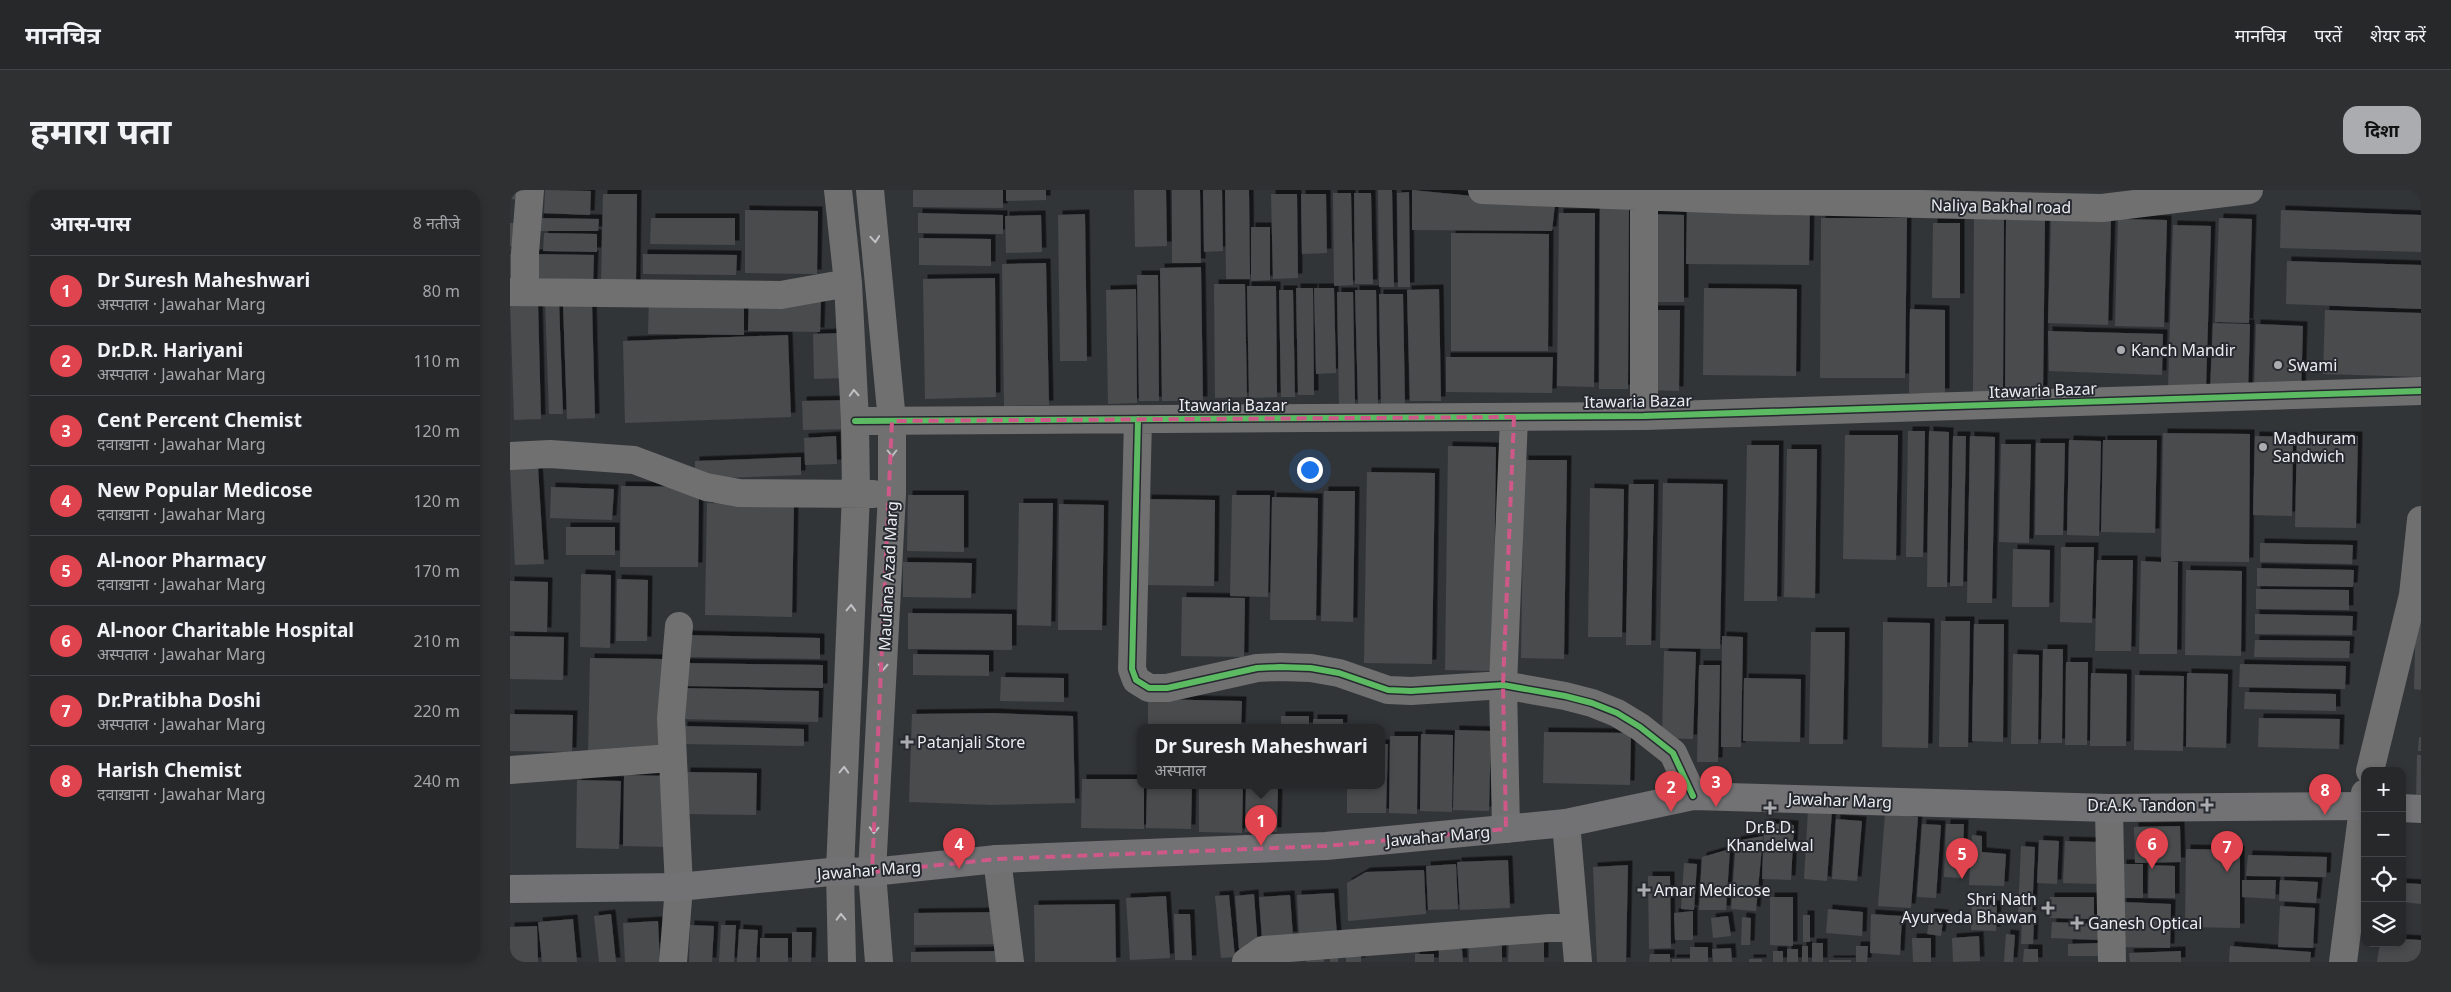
<!DOCTYPE html>
<html lang="hi">
<head>
<meta charset="utf-8">
<style>
  :root { --surface:#26282a; --page:#2e3032; --text:#f1f3f6; --muted:#a4a6a8; --line:#424447; --accent:#aaacb0 }
  body { margin:0; font-family:"Noto Sans","Noto Sans Devanagari",sans-serif; background:var(--page); color:var(--text) }
  .controls { position:absolute; right:15px; bottom:15px; display:grid; overflow:hidden; border-radius:10px; box-shadow:0 2px 8px #0003 }
  .controls button { width:45px; height:45px; display:grid; place-items:center; padding:0; border:0; border-bottom:1px solid var(--line); background:var(--surface); color:var(--text); font:25px sans-serif }
  .you { position:absolute; left:799px; top:279px; width:18px; height:18px; margin:-12px; border:4px solid #fff; border-radius:50%; background:#1a73e8; box-shadow:0 0 0 8px #1a73e833 }
  .badge { display:grid; place-items:center; width:32px; height:32px; border-radius:50%; background:var(--accent); color:#fff; font-size:16px; font-weight:700 }
  .pin { position:absolute; translate:-50% -41px; filter:drop-shadow(0 1px 2px #0008) }
  .pin::after { content:''; position:absolute; top:26px; width:18px; height:15px; background:inherit; clip-path:polygon(0 0,100% 0,50% 100%) }
  .popup { position:absolute; left:627px; top:534px; width:248px; height:65px; box-sizing:border-box; display:grid; place-content:center; border-radius:10px; background:var(--surface); filter:drop-shadow(0 1px 4px #0005); font-size:16px; white-space:nowrap; color:var(--muted) }
  .popup b { font-size:19px; color:var(--text) }
  .popup::after { content:''; position:absolute; left:50%; top:100%; margin-left:-10px; border:10px solid transparent; border-top-color:var(--surface) }
  .list { margin:0; padding:0; list-style:none }
  h2 { display:flex; justify-content:space-between; align-items:center; height:65px; margin:0; padding:0 20px; font-size:21px }
  h2 small { font-size:16px; font-weight:400; color:var(--muted) }
  .list li { display:grid; grid-template-columns:32px 1fr auto; gap:15px; align-items:center; box-sizing:border-box; height:70px; padding:0 20px; border-top:1px solid var(--line) }
  .list b { display:block; font-size:19px; white-space:nowrap }
  .list p { margin:0; font-size:16px; white-space:nowrap; color:var(--muted) }
  .list em { font-size:16px; font-style:normal; color:var(--muted) }
  .icon { flex:none; width:28px; height:28px; fill:none; stroke:currentColor; stroke-width:2; stroke-linecap:round; stroke-linejoin:round }
  .map { position:relative; flex:none; width:1911px; height:772px; overflow:hidden; border-radius:15px }
  header { display:flex; align-items:center; gap:30px; box-sizing:border-box; height:70px; padding:0 25px; background:var(--surface); border-bottom:1px solid var(--line) }
  header strong { font-size:24px }
  nav { display:flex; gap:28px; margin-inline-start:auto; font-size:18px }
  .intro { display:flex; align-items:center; justify-content:space-between; box-sizing:border-box; height:120px; padding:0 30px }
  h1 { margin:0; font-size:35px }
  .button { padding:12px 22px; border-radius:15px; background:var(--accent); color:#111; font-size:18px; font-weight:700 }
  main { display:flex; gap:30px; padding:0 30px }
  aside { flex:1; background:var(--surface); border-radius:15px; box-shadow:0 2px 8px #0003 }
  .map>svg:first-child { display:block }
  .building { fill:#494b4e; filter:url(#shadow) }
  .lines { fill:none; stroke-linecap:round; stroke-linejoin:round }
  .minor { stroke:#717071; stroke-width:28 }
  .major { stroke:#727173; stroke-width:28 }
  .cycleway-casing { stroke:#262a30; stroke-width:9 }
  .cycleway { stroke:#5cba63; stroke-width:6 }
  .oneway { stroke:#c0c1c4 }
  .marked { fill:none; stroke:#ce5888; stroke-width:4; stroke-dasharray:10 6; stroke-linejoin:round }
  .poi-dot { fill:#aaacb0; stroke:#262a30; stroke-width:2 }
  .labels { text-anchor:middle; dominant-baseline:central; stroke-width:4; stroke-linejoin:round; paint-order:stroke }
  .street-label { font-size:16px; fill:#eaecf0; stroke:#262a30 }
  .poi-label { font-size:16px; fill:#eaecf0; stroke:#262a30; text-anchor:start }
</style>
</head>
<body>
<header>
<strong>मानचित्र</strong>
<nav><a>मानचित्र</a><a>परतें</a><a>शेयर करें</a></nav>
</header>
<div class="intro"><h1>हमारा पता</h1><a class="button">दिशा</a></div>
<main>
<aside>
<h2>आस-पास<small>8 नतीजे</small></h2>
<ul class="list">
<li><span class="badge" style="background:#e0444e">1</span><div><b>Dr Suresh Maheshwari</b><p>अस्पताल · Jawahar Marg</p></div><em>80 m</em></li>
<li><span class="badge" style="background:#e0444e">2</span><div><b>Dr.D.R. Hariyani</b><p>अस्पताल · Jawahar Marg</p></div><em>110 m</em></li>
<li><span class="badge" style="background:#e0444e">3</span><div><b>Cent Percent Chemist</b><p>दवाख़ाना · Jawahar Marg</p></div><em>120 m</em></li>
<li><span class="badge" style="background:#e0444e">4</span><div><b>New Popular Medicose</b><p>दवाख़ाना · Jawahar Marg</p></div><em>120 m</em></li>
<li><span class="badge" style="background:#e0444e">5</span><div><b>Al-noor Pharmacy</b><p>दवाख़ाना · Jawahar Marg</p></div><em>170 m</em></li>
<li><span class="badge" style="background:#e0444e">6</span><div><b>Al-noor Charitable Hospital</b><p>अस्पताल · Jawahar Marg</p></div><em>210 m</em></li>
<li><span class="badge" style="background:#e0444e">7</span><div><b>Dr.Pratibha Doshi</b><p>अस्पताल · Jawahar Marg</p></div><em>220 m</em></li>
<li><span class="badge" style="background:#e0444e">8</span><div><b>Harish Chemist</b><p>दवाख़ाना · Jawahar Marg</p></div><em>240 m</em></li>
</ul>
</aside>
<div class="map">
<svg width="1911" height="772" viewBox="0 0 1911 772">
  <defs>
    <filter id="shadow"><feDropShadow dx="4.5" dy="-4.5" stdDeviation="0" flood-color="#0009"/></filter>
  </defs>
  <rect width="100%" height="100%" fill="#323538"/>
  <!-- building -->
  <path class="building" d="M0,0H12V10L0,9Z
    M35,0L81,1L80,25L34,23Z
    M403,0H493V18L403,17Z
    M496,0H536V10L496,11Z
    M624,0H656L657,56L625,57Z
    M662,0H690L691,73H662Z
    M693,0H712L713,61L694,62Z
    M715,0H739L740,89H716Z
    M868,0H882L884,97H869Z
    M902,0L1045,14L1042,41L902,40Z
    M899,2L900,97H888L887,3Z
    M823,3H841L843,95L824,96Z
    M844,3H861L863,94H845Z
    M93,4H127L126,95H91Z
    M761,4H787L788,88L763,89Z
    M791,4H816L817,63L792,64Z
    M1090,14H1119L1118,199H1089Z
    M1177,16L1300,17L1299,75L1176,74Z
    M235,20L308,21L307,84L235,83Z
    M1771,20L1911,25V62L1770,58Z
    M408,23L493,25V44L408,43Z
    M1049,23H1085L1084,197L1047,196Z
    M575,24L577,171H550L548,25Z
    M1137,24L1174,25V112H1136Z
    M531,25L532,62L496,63L495,26Z
    M1464,27H1494L1493,202H1463Z
    M29,28L89,29L88,41H28Z
    M141,28H225V55L140,54Z
    M1311,28H1397L1395,188H1310Z
    M1709,28L1742,29L1739,133L1705,132Z
    M1541,29L1601,31L1598,135L1538,133Z
    M1608,29L1657,30L1654,137L1605,136Z
    M1496,30H1535L1533,204L1495,203Z
    M0,33H8V56H0Z
    M1423,33H1450V108H1422Z
    M1663,35L1701,36L1696,199L1658,198Z
    M741,37H760V90L741,91Z
    M34,43L87,44V62L33,61Z
    M941,43L1039,44L1038,161H941Z
    M409,48L481,49V76L409,75Z
    M0,64H2L3,90H0Z
    M24,64L84,65L83,95H24Z
    M133,64L227,65L226,85L133,84Z
    M1777,71L1911,75V119L1776,114Z
    M536,73L539,215L494,216L492,74Z
    M691,77L693,211H652L650,78Z
    M627,85H648L649,211H629Z
    M485,88L486,207L415,209L413,89Z
    M704,94H735L737,207L705,208Z
    M737,96H766L767,207L739,208Z
    M786,98H803L804,205H788Z
    M804,98H824L826,183L806,184Z
    M1194,98L1287,99L1286,186L1193,185Z
    M626,99L627,213L598,214L596,100Z
    M929,99L931,211H900L897,100Z
    M769,100H783L785,207H771Z
    M845,100H866L868,214L848,215Z
    M827,102H843L845,214L829,215Z
    M869,104H893L895,214L871,215Z
    M139,109L234,110V145L138,144Z
    M239,109L311,110L310,142L238,141Z
    M35,110H49L53,224H39Z
    M28,112L31,229L4,230L0,113Z
    M53,113H82L85,228L57,229Z
    M1400,119L1435,120V203H1399Z
    M1137,120H1170L1169,201L1137,200Z
    M1815,120L1911,123V187L1813,184Z
    M1703,133L1740,134L1738,203L1700,202Z
    M1746,134L1793,136L1791,203L1744,202Z
    M1538,141L1653,144L1652,185L1539,181Z
    M332,143L333,188L304,189L303,144Z
    M278,145L281,227L115,233L113,151Z
    M936,167H1043L1042,203L936,202Z
    M339,210L340,239L293,240L292,211Z
    M1398,241H1415L1413,367H1396Z
    M1419,241L1439,242L1437,397H1417Z
    M1653,243L1740,244L1739,372L1659,371L1668,372L1667,464H1629L1631,371L1651,372Z
    M1335,245H1388L1386,370L1333,369Z
    M326,246L327,274L295,275L294,248Z
    M1443,246H1456L1453,396H1440Z
    M1460,246L1485,247L1482,413H1457Z
    M1745,246L1783,247L1782,326L1743,325Z
    M1787,246H1848L1846,338L1785,337Z
    M1559,250L1591,251L1589,346L1557,345Z
    M1593,250H1647L1645,343L1591,342Z
    M1526,253H1555L1553,345H1525Z
    M1491,254H1521L1519,353L1489,352Z
    M1237,255H1269L1267,411H1234Z
    M938,256L986,257L983,481L935,480Z
    M1277,259H1307L1305,408L1274,407Z
    M291,267V285L185,289V271Z
    M1014,270H1057L1054,469L1011,468Z
    M28,277L34,374L5,375L0,278Z
    M857,282L925,283L922,474L854,473Z
    M1153,293L1213,294L1210,459L1150,458Z
    M1119,294H1144L1141,455H1116Z
    M111,296L189,297L188,377H110Z
    M41,297L104,299L102,330L40,328Z
    M1080,298L1114,299L1112,447H1078Z
    M814,301H845L843,432L811,431Z
    M398,305H454V362L397,361Z
    M722,305H760L758,407L720,406Z
    M762,307L808,308L806,430H760Z
    M637,309L705,310L704,396L636,395Z
    M197,313L284,315L282,427L195,425Z
    M509,313H543L541,436L507,435Z
    M549,314L594,315L592,440H548Z
    M56,337H105V365H56Z
    M1750,353L1843,355L1842,374L1750,372Z
    M1551,357H1584L1582,433L1550,432Z
    M1503,359L1540,360L1539,417H1502Z
    M1587,370H1623L1621,461H1585Z
    M393,372L462,373L461,408L393,407Z
    M1747,378L1844,380L1843,397L1747,396Z
    M1676,380L1732,381L1731,466L1675,465Z
    M71,384L101,385L100,458L70,457Z
    M107,389L138,390L137,451H106Z
    M0,391L38,392L37,442L0,441Z
    M1746,399L1839,400V420L1746,419Z
    M672,407L735,408L734,467L671,466Z
    M1906,421L1911,422V500L1904,499Z
    M398,423L502,424V460L398,459Z
    M1745,424L1843,426L1842,445L1745,444Z
    M1431,431H1460L1458,557H1429Z
    M1373,432L1420,433L1418,558L1372,557Z
    M1464,434H1494L1493,552L1462,551Z
    M1301,442H1335L1333,554H1299Z
    M176,445L310,448V469L176,467Z
    M0,446L54,447L53,490L0,489Z
    M1212,446L1233,447L1231,557H1211Z
    M1745,450L1840,451L1839,468L1744,467Z
    M1533,459H1553L1552,553H1531Z
    M1154,461L1186,462L1183,549L1152,548Z
    M403,464L479,465V486L403,485Z
    M1503,464L1529,465L1528,554H1501Z
    M80,468L153,469L151,565L78,564Z
    M1556,472H1578L1577,555H1555Z
    M175,473L313,475V498L175,496Z
    M1730,474L1836,476L1835,499L1729,497Z
    M1189,475H1210L1208,572H1187Z
    M1581,483L1617,484L1616,556H1580Z
    M1677,483L1718,484L1716,558L1676,557Z
    M1625,485L1674,486L1673,561L1624,560Z
    M491,487L554,488V512L490,511Z
    M1234,488L1291,489L1290,552L1233,551Z
    M171,498L309,501L308,532L170,529Z
    M1735,502L1826,504V521L1734,519Z
    M638,509L732,511L731,537H638Z
    M483,523L563,526L565,613L482,615L399,612L402,524Z
    M0,524L63,525L62,562L0,561Z
    M771,526H799V537H771Z
    M1749,528L1830,529L1829,559L1748,557Z
    M803,529H833V537H803Z
    M173,536L294,539V556L172,554Z
    M945,540L981,541L979,621L943,620Z
    M1034,542L1121,543L1120,595L1033,593Z
    M911,544L943,545L942,622L910,621Z
    M880,546H908L907,624L879,623Z
    M1909,547H1911V561H1908Z
    M871,554H878L876,623H837V595H871Z
    M1907,565H1911V610H1906Z
    M176,582L247,583L246,625L175,624Z
    M114,585L160,586L159,657L113,656Z
    M572,589H631V595H634V639L571,638Z
    M67,590L111,591L109,659L66,658Z
    M637,595H682L681,639L636,638Z
    M689,595H733L732,643L689,642Z
    M736,595H768L767,642H735Z
    M1298,620L1322,621L1317,691L1294,689Z
    M1375,624L1408,627L1401,718L1368,716Z
    M1326,629L1352,631L1347,691L1322,689Z
    M1254,633L1284,635L1281,690L1252,689Z
    M1412,634L1431,635L1426,708L1407,707Z
    M1436,634H1454L1452,688L1434,687Z
    M1670,636L1671,672L1625,673L1624,637Z
    M1462,645L1472,646V662L1496,664L1494,696L1459,695Z
    M1253,646L1246,721L1221,719L1226,651Z
    M1529,650L1549,651L1547,694L1527,693Z
    M1555,651L1588,652L1586,694L1553,693Z
    M1511,656L1525,657L1522,725L1508,724Z
    M1220,659L1216,720H1189L1192,667Z
    M1676,659L1730,660V738L1675,737Z
    M1738,665L1817,667L1816,687L1736,686Z
    M998,670L1000,718L950,720L947,672Z
    M1174,673L1187,674L1184,720L1171,719Z
    M946,674L948,719L918,720L916,676Z
    M1612,674H1633V708H1612Z
    M1118,675L1116,772H1087L1083,677Z
    M1639,675L1665,676V708H1638Z
    M914,680L916,724L838,731L837,693L856,682Z
    M1138,686H1160L1161,758L1139,759Z
    M1732,690H1766L1765,709L1732,707Z
    M1770,690L1808,692L1806,713L1769,711Z
    M1892,693L1911,694V714L1892,712Z
    M824,703L827,746L789,748L787,705Z
    M744,704L748,758L729,759L725,706Z
    M719,705L725,767L711,768L705,706Z
    M780,705L783,746L752,748L749,707Z
    M656,706L660,768L620,770L616,708Z
    M1260,707H1283V756L1260,755Z
    M1540,707H1584V729L1540,728Z
    M1612,712L1661,714L1660,758L1611,757Z
    M605,714L606,772H525L524,715Z
    M1462,714L1487,715L1486,741L1461,740Z
    M1770,716L1805,718L1803,758L1768,757Z
    M1318,719L1353,722L1352,746L1316,743Z
    M1183,721V750H1165L1164,723Z
    M493,722V754L404,755V723Z
    M1420,723L1434,724L1431,746L1417,744Z
    M101,724L106,772H89L84,726Z
    M664,724H680L682,770H665Z
    M1361,724L1392,726L1390,765L1360,763Z
    M1293,725H1300V752H1293Z
    M1218,726L1221,746L1203,748L1201,728Z
    M1232,727L1241,728L1240,755H1231Z
    M63,729L67,772H32L28,732Z
    M1512,730H1524L1523,754H1511Z
    M148,731L150,772H115L113,733Z
    M1542,732L1590,734L1589,750L1541,748Z
    M180,735L204,736L202,772H179Z
    M211,735H226L224,772H209Z
    M27,736L28,772H0V737Z
    M229,739L248,740L246,772H227Z
    M282,742H302L301,772H282Z
    M1496,744L1505,745L1503,772H1494Z
    M1469,746L1470,771L1443,772L1442,748Z
    M999,747H1034V772H998Z
    M250,748H278V772H250Z
    M1402,748H1421V772H1403Z
    M1892,749L1911,750V772H1867L1870,753H1892Z
    M1302,753H1313V772H1302Z
    M1589,753V766H1558V754Z
    M959,756H992V772H959Z
    M1292,756H1298V772H1292Z
    M1346,756H1358L1357,772H1346Z
    M1720,756L1801,762L1800,772H1719Z
    M1180,757H1198V772H1162V769H1180Z
    M1221,758L1222,772H1203L1202,759Z
    M929,759H952L953,772H929Z
    M1277,759H1288V772H1277Z
    M1514,759H1528V772H1513Z
    M493,761V772H401V762Z
    M1263,761H1273V772H1263Z
    M1671,761V772H1620L1619,763Z
    M819,762H828V772H820Z
    M851,764V772H836V765Z
    M905,764H924V772H905Z
    M1140,764H1160V772H1139Z
    M813,765L814,772H796V766Z
    M1239,769H1252V772H1239Z
    M1319,770H1341V772H1319Z"/>
  <g class="lines">
    <!-- minor -->
    <path class="minor" d="M328,0L338,93L345,231L346,304L330,681L332,772
      M360,0L382,231V304L362,682L369,772
      M972,0L1230,10L1592,18L1739,0
      M1134,5V226
      M0,102L271,105L338,93
      M15,102V63L20,0
      M628,229L622,479L626,490L639,498H657L747,478L770,477L801,478L829,483L878,500L901,501L993,495L1055,506L1082,513L1107,523L1130,537L1163,563L1183,606
      M345,231L1134,226L1911,201
      M0,266L40,264L124,270L196,297L229,303L363,304
      M0,580L161,568
      M1860,581L1903,405L1911,330
      M1599,618L1602,772
      M1056,633L1068,772
      M996,639L993,495L1004,227
      M487,669L500,772
      M163,772L169,697L161,528L169,436
      M736,772L753,760L1065,736
      M1833,772L1855,603"/>
    <!-- major -->
    <path class="major" d="M1892,618L1911,619
      M0,699L169,697L330,681L362,682L487,669L816,656L1056,633L1183,606L1599,618L1855,616"/>
    <!-- cycleway casing -->
    <g class="cycleway-casing">
      <path id="cycleway" d="M628,229L622,479L626,490L639,498H657L747,478L770,477L801,478L829,483L878,500L901,501L993,495L1055,506L1082,513L1107,523L1130,537L1163,563L1183,606
        M345,231L1134,226L1911,201"/>
    </g>
    <!-- cycleway -->
    <use href="#cycleway" class="cycleway"/>
  </g>
  <!-- one-way arrows -->
  <defs><path id="oneway-chevron" d="M-2-3.5L2.5 0L-2 3.5" fill="none" stroke-width="1.6" stroke-linecap="round" stroke-linejoin="round" transform="scale(1.25)"/></defs>
  <g class="oneway">
    <use href="#oneway-chevron" transform="translate(365 49) rotate(85)"/>
    <use href="#oneway-chevron" transform="translate(344 203) rotate(-93)"/>
    <use href="#oneway-chevron" transform="translate(382 263) rotate(90)"/>
    <use href="#oneway-chevron" transform="translate(341 418) rotate(-88)"/>
    <use href="#oneway-chevron" transform="translate(373 477) rotate(93)"/>
    <use href="#oneway-chevron" transform="translate(334 580) rotate(-88)"/>
    <use href="#oneway-chevron" transform="translate(364 640) rotate(93)"/>
    <use href="#oneway-chevron" transform="translate(331 727) rotate(-91)"/>
  </g>
  <!-- marked area -->
  <path class="marked" d="M1004,227L993,495L996,639L816,656L487,669L362,682L382,231Z"/>
  <!-- markers -->
  <g class="poi-dot">
    <circle cx="1611" cy="160" r="5"/>
    <circle cx="1768" cy="175" r="5"/>
    <circle cx="1753" cy="257" r="5"/>
    <path d="M394.5 544.5h5v5h5v5h-5v5h-5v-5h-5v-5h5z"/>
    <path d="M1694.5 607.5h5v5h5v5h-5v5h-5v-5h-5v-5h5z"/>
    <path d="M1257.5 610.5h5v5h5v5h-5v5h-5v-5h-5v-5h5z"/>
    <path d="M1131.5 692.5h5v5h5v5h-5v5h-5v-5h-5v-5h5z"/>
    <path d="M1535.5 710.5h5v5h5v5h-5v5h-5v-5h-5v-5h5z"/>
    <path d="M1564.5 725.5h5v5h5v5h-5v5h-5v-5h-5v-5h5z"/>
  </g>
  <g class="labels">
    <!-- street labels -->
    <g class="street-label">
      <text transform="translate(1491 16) rotate(1)">Naliya Bakhal road</text>
      <text transform="translate(1533 200) rotate(-2)">Itawaria Bazar</text>
      <text transform="translate(1128 211) rotate(-1)">Itawaria Bazar</text>
      <text x="723" y="215">Itawaria Bazar</text>
      <text transform="translate(378 386) rotate(-87)">Maulana Azad Marg</text>
      <text transform="translate(1330 610) rotate(2)">Jawahar Marg</text>
      <text transform="translate(928 646) rotate(-5)">Jawahar Marg</text>
      <text transform="translate(359 680) rotate(-4)">Jawahar Marg</text>
    </g>
    <!-- poi labels -->
    <g class="poi-label">
      <text x="1621" y="160">Kanch Mandir</text>
      <text x="1778" y="175">Swami</text>
      <text x="1763" y="248">Madhuram<tspan x="1763" dy="18">Sandwich</tspan></text>
      <text x="407" y="552">Patanjali Store</text>
      <text x="1686" y="615" text-anchor="end">Dr.A.K. Tandon</text>
      <text x="1260" y="637" text-anchor="middle">Dr.B.D.<tspan x="1260" dy="18">Khandelwal</tspan></text>
      <text x="1144" y="700">Amar Medicose</text>
      <text x="1527" y="709" text-anchor="end">Shri Nath<tspan x="1527" dy="18">Ayurveda Bhawan</tspan></text>
      <text x="1578" y="733">Ganesh Optical</text>
    </g>
  </g>
</svg>
<div class="controls">
<button>+</button>
<button>−</button>
<button><svg class="icon" aria-label="locate" viewBox="0 0 24 24"><circle cx="12" cy="12" r="6"/><path d="M12 2v4M12 18v4M2 12h4M18 12h4"/></svg></button>
<button><svg class="icon" aria-label="layers" viewBox="0 0 24 24"><path d="M12 4l9 5-9 5-9-5zM3 14l9 5 9-5"/></svg></button>
</div>
<div class="you"></div>
<div class="pin badge" style="left:751px;top:656px;background:#e0444e">1</div>
<div class="popup"><b>Dr Suresh Maheshwari</b>अस्पताल</div>
<div class="pin badge" style="left:1161px;top:622px;background:#e0444e">2</div>
<div class="pin badge" style="left:1206px;top:617px;background:#e0444e">3</div>
<div class="pin badge" style="left:449px;top:679px;background:#e0444e">4</div>
<div class="pin badge" style="left:1452px;top:689px;background:#e0444e">5</div>
<div class="pin badge" style="left:1642px;top:679px;background:#e0444e">6</div>
<div class="pin badge" style="left:1717px;top:682px;background:#e0444e">7</div>
<div class="pin badge" style="left:1815px;top:625px;background:#e0444e">8</div>
</div>
</main>
</body>
</html>
